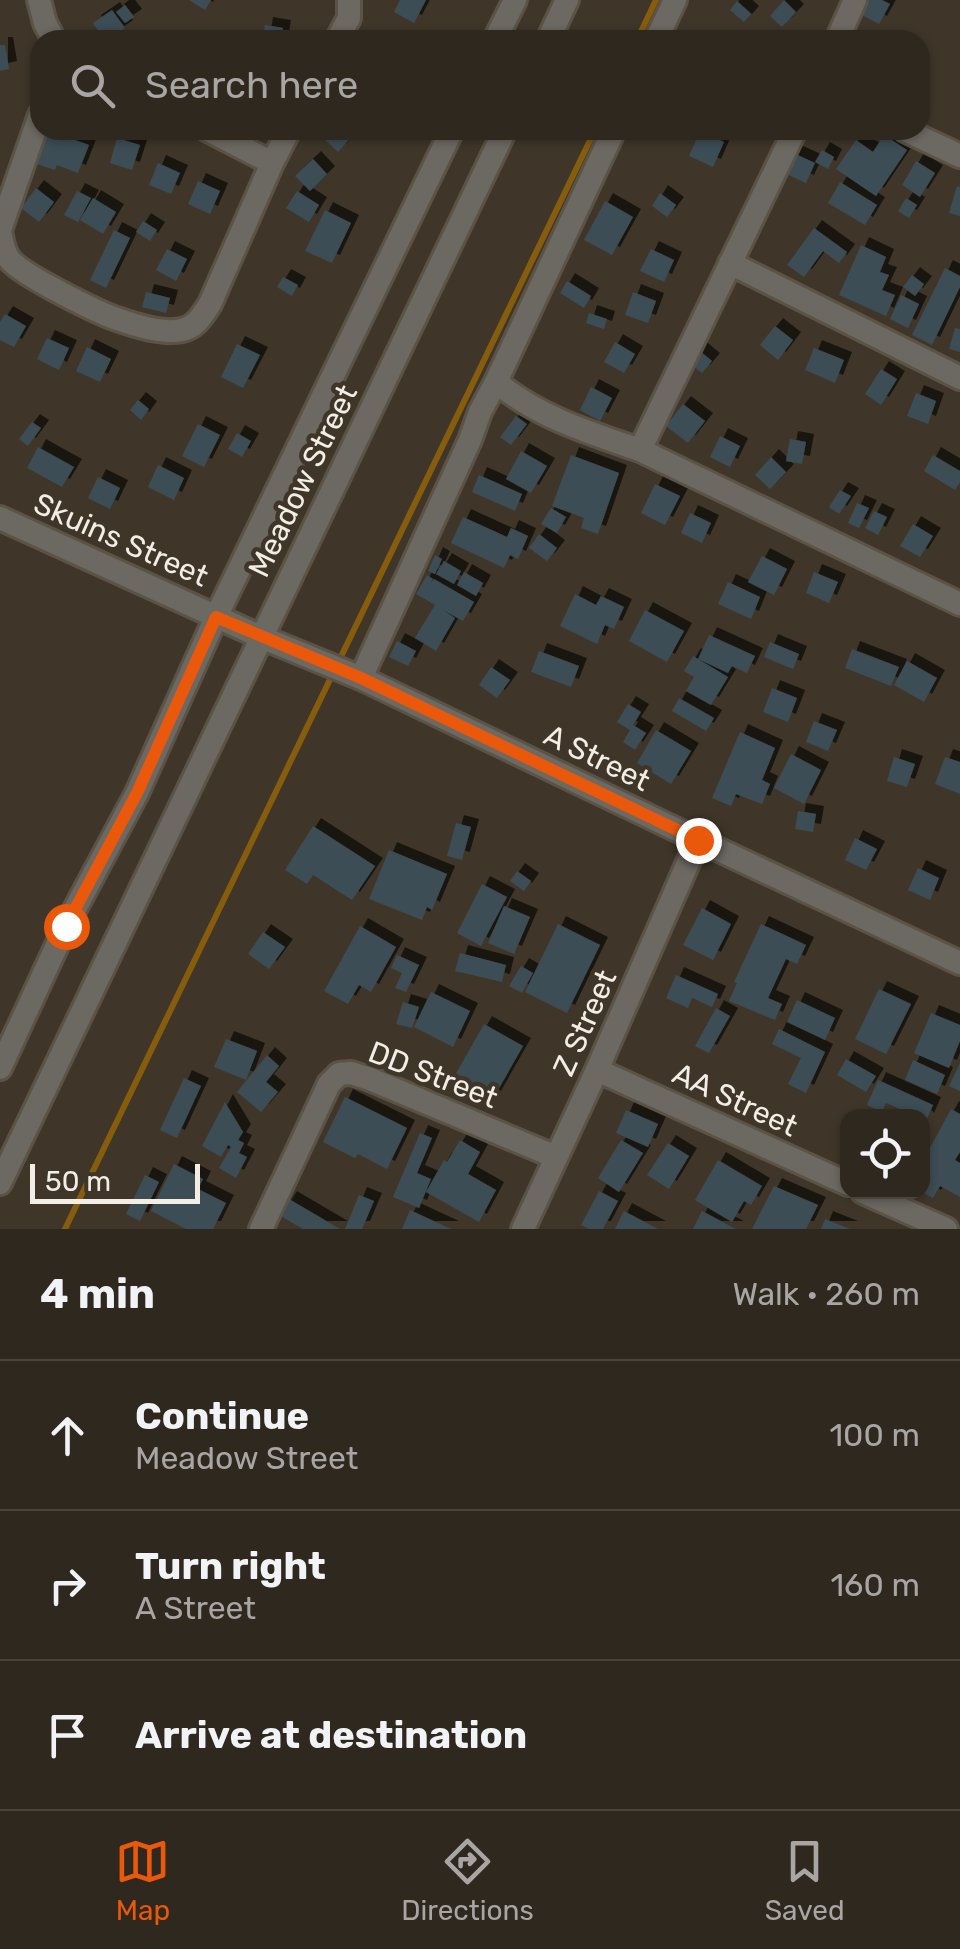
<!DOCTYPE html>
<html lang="en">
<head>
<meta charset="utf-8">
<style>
  :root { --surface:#2f281f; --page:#373028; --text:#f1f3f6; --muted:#a7a6a4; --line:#4a443d; --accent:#ea580c }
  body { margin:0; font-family:Rubik,sans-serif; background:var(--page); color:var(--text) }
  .controls { position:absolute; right:30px; bottom:30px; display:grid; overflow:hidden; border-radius:20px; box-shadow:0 2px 8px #0004 }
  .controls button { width:90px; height:90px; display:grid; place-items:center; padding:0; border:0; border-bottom:2px solid var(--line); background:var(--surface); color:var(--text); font:50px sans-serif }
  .scale { position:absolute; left:30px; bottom:25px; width:170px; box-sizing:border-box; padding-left:10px; border:5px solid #f2ede5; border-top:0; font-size:28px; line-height:35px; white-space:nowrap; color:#f2ede5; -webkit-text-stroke:8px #3f3629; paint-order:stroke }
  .stop { position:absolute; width:30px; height:30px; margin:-22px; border:8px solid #ea580c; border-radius:50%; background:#fff }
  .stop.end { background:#ea580c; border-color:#fff; box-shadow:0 2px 10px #0008 }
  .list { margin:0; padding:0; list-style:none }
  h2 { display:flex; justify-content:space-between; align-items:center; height:130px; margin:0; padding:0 40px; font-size:42px }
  h2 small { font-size:32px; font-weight:400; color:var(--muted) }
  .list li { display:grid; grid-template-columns:65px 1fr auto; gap:30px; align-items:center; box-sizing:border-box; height:150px; padding:0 40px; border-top:2px solid var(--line) }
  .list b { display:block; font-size:38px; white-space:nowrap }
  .list p { margin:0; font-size:32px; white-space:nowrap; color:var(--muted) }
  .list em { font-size:32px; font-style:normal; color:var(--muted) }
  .icon { flex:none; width:55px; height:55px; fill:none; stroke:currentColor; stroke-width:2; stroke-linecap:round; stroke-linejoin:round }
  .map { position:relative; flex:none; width:960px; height:1229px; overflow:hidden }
  .search { position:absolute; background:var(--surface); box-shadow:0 2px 8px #0004; left:30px; right:30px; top:30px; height:110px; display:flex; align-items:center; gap:25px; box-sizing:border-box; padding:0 35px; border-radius:30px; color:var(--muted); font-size:38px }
  .sheet { height:580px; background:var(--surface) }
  nav { display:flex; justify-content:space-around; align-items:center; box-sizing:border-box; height:140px; border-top:2px solid var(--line); background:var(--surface); font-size:28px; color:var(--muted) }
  nav a { display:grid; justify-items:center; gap:5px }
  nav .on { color:var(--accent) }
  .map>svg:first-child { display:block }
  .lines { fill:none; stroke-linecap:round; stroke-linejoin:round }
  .stream { stroke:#865c0d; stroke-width:6 }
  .building { fill:#3c4d54; filter:url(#shadow) }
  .minor-casing { stroke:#5c5347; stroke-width:28 }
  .minor { stroke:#6c6862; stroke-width:22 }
  .route { stroke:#ea580c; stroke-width:12 }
  .labels { text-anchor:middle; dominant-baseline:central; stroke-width:9; stroke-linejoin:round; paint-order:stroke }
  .street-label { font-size:30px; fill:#f2ede5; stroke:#3f3629 }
</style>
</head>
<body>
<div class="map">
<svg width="960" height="1229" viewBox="0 0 960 1229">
  <defs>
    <filter id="shadow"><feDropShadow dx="8" dy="-8" stdDeviation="0" flood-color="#0009"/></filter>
  </defs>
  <rect width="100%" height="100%" fill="#3f3629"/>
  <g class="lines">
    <!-- stream -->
    <path class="stream" d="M637,40L656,0
      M65,1229L595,130"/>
  </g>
  <!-- building -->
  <path class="building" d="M189,0H211L205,10Z
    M400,0H426L414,23L394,12Z
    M784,0L796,12L782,27L770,16Z
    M865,0H882L890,4L879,24L858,13Z
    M737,1L751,14L744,22L730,10Z
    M125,5L134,17L125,23L116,12Z
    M112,10L125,28L108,40H104L93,23Z
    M265,25L283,28L281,40L263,37Z
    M0,45H5L9,69L0,71Z
    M47,130L89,145L78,173L57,165L55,170L34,163Z
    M323,130H352L355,133L338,152L319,134Z
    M700,131L724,142L713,167L689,156Z
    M884,135L907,150L876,196L836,169L856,140L873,152Z
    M117,138L140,145L132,170L110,163Z
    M822,150L834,157L828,169L815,162Z
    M791,152L815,163L806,183L782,172Z
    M313,159L327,174L310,191L295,176Z
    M916,161L935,173L920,197L902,185Z
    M158,163L180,173L171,194L149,185Z
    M198,181L220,191L210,214L188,204Z
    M840,182L877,205L865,225L828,203Z
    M957,186L960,187V216L949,213Z
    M36,188L54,202L39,222L21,208Z
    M77,191L91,198L78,222L64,215Z
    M297,191L319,205L309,222L286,208Z
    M660,193L676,205L667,217L652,206Z
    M93,198L116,212L103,234L80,220Z
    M906,198L917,205L909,218L898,211Z
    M605,201L633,217L612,255L584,240Z
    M325,210L351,223L332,263L305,251Z
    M143,221L157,230L150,241L136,232Z
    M814,228L847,252L839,263L823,251L804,277L787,265Z
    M114,230L130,238L106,288L90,280Z
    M861,245L886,257L880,272L889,275L882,290L895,295L886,316L839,295Z
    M167,249L187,259L176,281L156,270Z
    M651,249L674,260L664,282L640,271Z
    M945,268L960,276V287L932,345L912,335Z
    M912,275L924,284L915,296L903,287Z
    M283,277L298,285L292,296L277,287Z
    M567,281L591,296L584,308L560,293Z
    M146,292L170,298L166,313L142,307Z
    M633,292L656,301L648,323L625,315Z
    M901,295L919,304L908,328L890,319Z
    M589,313L607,319L604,329L586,323Z
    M5,314L26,326L14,347L0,340V322Z
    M775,326L793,340L778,360L760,345Z
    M955,328L960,329V352L949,349Z
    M47,338L69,348L59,370L37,359Z
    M615,342L635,354L624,373L604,362Z
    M237,344L260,355L243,388L221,377Z
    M87,347L111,359L100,382L76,371Z
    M695,347L712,361L702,373L686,360Z
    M814,348L844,360L835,383L805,370Z
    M881,369L897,379L881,405L865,394Z
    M591,387L612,398L600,421L580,410Z
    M916,393L936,401L928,424L907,416Z
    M138,400L149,409L141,420L130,410Z
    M683,404L705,421L688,443L666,426Z
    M516,416L527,424L511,445L500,437Z
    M32,422L41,428L28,446L19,439Z
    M198,424L220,435L204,467L182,456Z
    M237,433L251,441L242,457L228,449Z
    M720,436L740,446L730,467L710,457Z
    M790,439L806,442L802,464L786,461Z
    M38,447L74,467L62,487L27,468Z
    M521,451L547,466L531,493L506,479Z
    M571,455L619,473L598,534L581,528L584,518L552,506Z
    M933,455L960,471V482L955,490L924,471Z
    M771,457L786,472L770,489L755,475Z
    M158,465L184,478L174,500L148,487Z
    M479,475L522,494L515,511L472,492Z
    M98,477L120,488L110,509L88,498Z
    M655,484L680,496L665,525L641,513Z
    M840,490L851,496L839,514L829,507Z
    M857,503L869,508L859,528L848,523Z
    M551,508L566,517L557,533L541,524Z
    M874,511L887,517L878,535L865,528Z
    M690,513L711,523L702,543L681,533Z
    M463,517L507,537L511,528L528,536L518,559L510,555L504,568L451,543Z
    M913,524L933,536L920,557L900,546Z
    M539,534L557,548L547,561L529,548Z
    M435,555L442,559L435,574L428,571Z
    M762,556L787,569L774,595L748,582Z
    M444,561L461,571L454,584L436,574Z
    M464,572L483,583L476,596L457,585Z
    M814,572L838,582L829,603L806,593Z
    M427,575L433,579L431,582L434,579L474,602L463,621L443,610L455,618L436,651L415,638L435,605L416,594Z
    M728,582L760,597L751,619L718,604Z
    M575,594L596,605L601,596L624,607L614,629L605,625L597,644L560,626Z
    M645,610L684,631L667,662L629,641Z
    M709,635L755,656L747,673L732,666L728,673L698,659Z
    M397,641L416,651L408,666L389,657Z
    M770,642L799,654L793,669L764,657Z
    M852,649L899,667L891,686L845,668Z
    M539,651L579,666L571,687L531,672Z
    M693,656L728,677L711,705L686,691L694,677L684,671Z
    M907,661L937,678L924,702L894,685Z
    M491,667L510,680L497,698L479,685Z
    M772,688L797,698L788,722L763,712Z
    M679,698L714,718L706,731L672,711Z
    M628,704L641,712L633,725L646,733L635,750L623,742L630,730L617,722Z
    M814,721L837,730L828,751L806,742Z
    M656,730L691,751L671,784L637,763Z
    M740,732L775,748L762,780L770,784L762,804L736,794L731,806L712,798Z
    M791,754L821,770L804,804L774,788Z
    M894,757L915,764L907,787L887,781Z
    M945,757L960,762V794L935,784Z
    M798,811L816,814L813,832L795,829Z
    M456,823L471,827L462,860L447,856Z
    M313,826L375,866L352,900L313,875L307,884L285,870Z
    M855,838L877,849L866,870L845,860Z
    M389,850L447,874L432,910L427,907L422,920L369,899Z
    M918,868L939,878L930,900L908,890Z
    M517,871L531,881L524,891L510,881Z
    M482,884L507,897L481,946L457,933Z
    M504,906L530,917L514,954L488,943Z
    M702,908L731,924L713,960L683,945Z
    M558,924L600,945L567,1013L525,992Z
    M761,924L806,945L797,964L786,959L768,998L782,1004L775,1020L729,1001L737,983L734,982Z
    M360,926L396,947L371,992L359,985L348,1004L324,991Z
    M263,932L285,947L269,969L248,954Z
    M460,953L506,965L502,982L455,971Z
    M397,955L419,965L406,992L395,988L402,973L391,968Z
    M521,966L533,973L522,993L509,986Z
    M676,975L718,994L712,1007L692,998L688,1008L666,998Z
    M879,989L911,1004L886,1054L855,1039Z
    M431,992L470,1011L453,1047L414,1027Z
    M797,1000L835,1018L825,1040L787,1022Z
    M403,1002L419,1007L412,1028L396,1024Z
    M716,1008L730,1016L709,1053L695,1046Z
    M931,1013L960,1025V1041L949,1068L914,1053Z
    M484,1024L523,1046L489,1106L450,1084Z
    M779,1029L825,1052L806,1093L788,1084L801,1058L772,1044Z
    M226,1039L257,1051L246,1080L214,1067Z
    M267,1055L279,1066L266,1082L278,1092L261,1112L237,1092Z
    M846,1059L876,1076L866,1092L837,1075Z
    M913,1060L945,1075L937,1094L905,1080Z
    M960,1063V1091L949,1086Z
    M184,1078L201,1086L177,1138L160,1130Z
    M878,1080L933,1105L926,1121L922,1116H916L886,1103L882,1112L867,1105Z
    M345,1097L407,1128L387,1169L358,1154L355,1158L323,1142Z
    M225,1102L243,1132L238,1140L244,1143L239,1153L247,1157L236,1178L219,1168L231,1147L228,1145L221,1157L202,1146Z
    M951,1109L960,1114V1152L955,1160L960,1163V1197L940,1186L933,1198L922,1192V1163Z
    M626,1110L658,1124L648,1147L616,1133Z
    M420,1133L432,1138L417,1173L431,1179L419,1208L393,1197Z
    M460,1140L480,1152L468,1174L496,1190L479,1222L426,1192L444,1160L447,1162Z
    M621,1140L643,1153L619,1192L598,1178Z
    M668,1143L689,1156L669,1189L647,1175Z
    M718,1160L762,1186L751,1205L744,1201L732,1222L695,1200Z
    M174,1164L203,1179L198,1189L226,1203L213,1229H186L151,1211Z
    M145,1175L159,1182L140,1221L126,1214Z
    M774,1186L818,1205L806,1229H752Z
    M599,1191L618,1201L603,1229H589L581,1225Z
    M359,1195L374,1201L362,1229H345Z
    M289,1199L340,1229H303L279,1215Z
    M410,1210L451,1229H402Z
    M624,1211L658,1229H615Z
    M702,1211L736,1229H693Z
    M825,1219L850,1229H821Z"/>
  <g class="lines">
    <!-- minor casing -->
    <g class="minor-casing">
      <path id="minor" d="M39,0L45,23L54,40
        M337,40L349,18V0
        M495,40L515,0
        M548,40L567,0
        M656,40L675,0
        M837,40L855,0
        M208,130L272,163
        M795,130L640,450L960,604
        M905,130L960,156
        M0,230L40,115
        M0,231C2,241 3,252 10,260C22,275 100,314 120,320C137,326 164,334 182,330C196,327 202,316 210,304L272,163L289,130
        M730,263L960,378
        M496,382L614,130
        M0,518L261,637L361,678L698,840L960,963
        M361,678L470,440L480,412L496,382C538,417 590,433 640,450
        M0,1068L66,926L137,793L216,617L452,130
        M597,1070L848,1184
        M0,1183L505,130
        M863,1192L946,1229
        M261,1229L329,1084L339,1074L351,1073L370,1079L556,1157
        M523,1229L597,1070L698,840"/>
    </g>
    <!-- minor -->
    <use href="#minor" class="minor"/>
  </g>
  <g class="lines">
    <!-- route -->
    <path class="route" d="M66,926L137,793L216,617L361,678L698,840"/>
  </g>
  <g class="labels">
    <!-- street labels -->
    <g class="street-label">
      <text transform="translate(303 481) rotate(-64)">Meadow Street</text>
      <text transform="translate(121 540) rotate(24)">Skuins Street</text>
      <text transform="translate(597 758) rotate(26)">A Street</text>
      <text transform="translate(585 1023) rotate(-66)">Z Street</text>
      <text transform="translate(433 1075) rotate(21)">DD Street</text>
      <text transform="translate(735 1100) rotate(25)">AA Street</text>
    </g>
  </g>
</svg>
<div class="controls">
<button><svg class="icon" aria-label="locate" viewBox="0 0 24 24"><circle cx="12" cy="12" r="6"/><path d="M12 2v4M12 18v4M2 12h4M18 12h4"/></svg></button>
</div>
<div class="scale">50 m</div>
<div class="stop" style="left:66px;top:926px"></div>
<div class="stop end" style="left:698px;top:840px"></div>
<div class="search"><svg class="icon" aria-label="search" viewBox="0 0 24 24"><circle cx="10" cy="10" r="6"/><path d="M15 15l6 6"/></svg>Search here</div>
</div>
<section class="sheet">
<h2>4 min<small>Walk · 260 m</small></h2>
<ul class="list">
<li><svg class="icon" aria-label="ahead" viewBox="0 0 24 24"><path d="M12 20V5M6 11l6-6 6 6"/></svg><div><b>Continue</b><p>Meadow Street</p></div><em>100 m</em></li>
<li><svg class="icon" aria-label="right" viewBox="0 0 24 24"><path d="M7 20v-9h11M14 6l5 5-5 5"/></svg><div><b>Turn right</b><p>A Street</p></div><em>160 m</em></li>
<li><svg class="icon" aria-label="arrive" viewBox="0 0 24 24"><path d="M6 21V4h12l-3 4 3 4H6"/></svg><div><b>Arrive at destination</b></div></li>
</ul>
</section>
<nav>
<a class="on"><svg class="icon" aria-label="map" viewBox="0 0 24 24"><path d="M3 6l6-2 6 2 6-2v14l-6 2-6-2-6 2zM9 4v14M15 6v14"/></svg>Map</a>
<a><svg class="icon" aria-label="directions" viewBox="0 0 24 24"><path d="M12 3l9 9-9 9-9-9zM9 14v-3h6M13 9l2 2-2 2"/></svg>Directions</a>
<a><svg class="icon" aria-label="saved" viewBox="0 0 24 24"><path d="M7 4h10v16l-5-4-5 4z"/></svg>Saved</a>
</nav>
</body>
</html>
